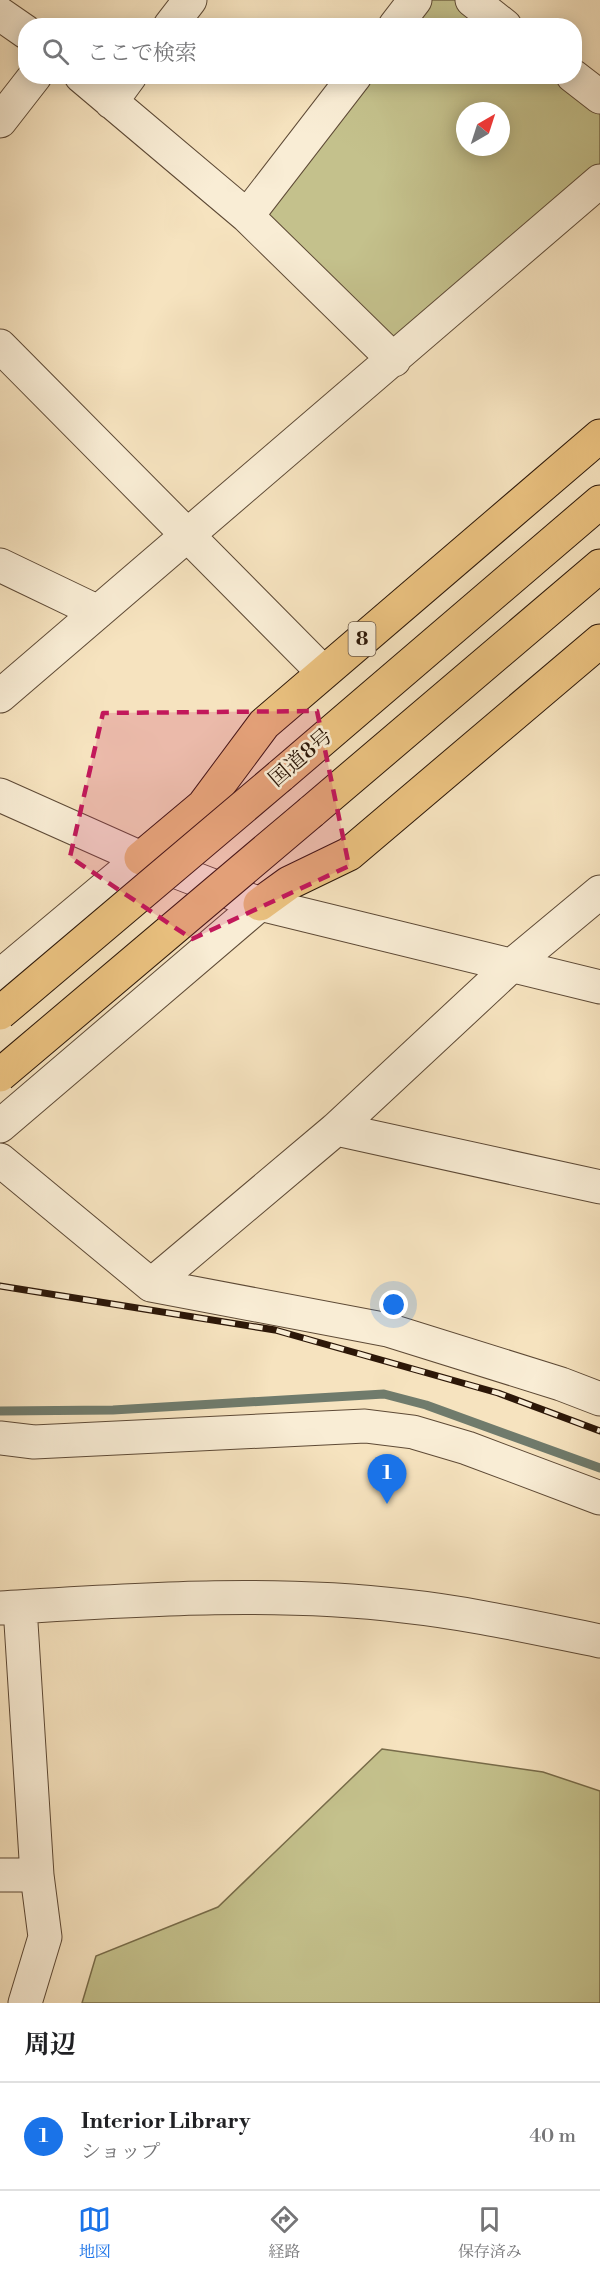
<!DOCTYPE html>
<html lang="ja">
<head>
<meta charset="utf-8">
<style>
  :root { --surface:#fff; --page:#f2f2f2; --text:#202124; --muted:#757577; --line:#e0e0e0; --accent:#1a73e8 }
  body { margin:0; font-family:"Libre Bodoni","Noto Serif JP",serif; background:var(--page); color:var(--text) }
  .compass { position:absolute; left:456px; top:102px; width:54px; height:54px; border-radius:50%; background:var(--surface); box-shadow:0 3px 15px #0003; rotate:39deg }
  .you { position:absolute; left:394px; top:1305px; width:21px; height:21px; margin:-15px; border:4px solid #fff; border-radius:50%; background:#1a73e8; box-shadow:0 0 0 9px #1a73e833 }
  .badge { display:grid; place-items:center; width:39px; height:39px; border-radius:50%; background:var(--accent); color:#fff; font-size:20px; font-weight:700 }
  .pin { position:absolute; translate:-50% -50px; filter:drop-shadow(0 2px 3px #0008) }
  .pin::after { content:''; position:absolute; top:32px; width:21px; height:18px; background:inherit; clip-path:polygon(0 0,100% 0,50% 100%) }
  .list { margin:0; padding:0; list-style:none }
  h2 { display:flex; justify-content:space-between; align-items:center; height:78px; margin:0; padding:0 24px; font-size:26px }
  h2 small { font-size:20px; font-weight:400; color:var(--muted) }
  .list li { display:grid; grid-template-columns:39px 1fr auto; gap:18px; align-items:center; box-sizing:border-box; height:108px; padding:0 24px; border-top:2px solid var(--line) }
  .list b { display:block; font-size:22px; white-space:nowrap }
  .list p { margin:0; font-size:20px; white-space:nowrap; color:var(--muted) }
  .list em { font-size:20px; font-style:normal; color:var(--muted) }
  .icon { flex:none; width:33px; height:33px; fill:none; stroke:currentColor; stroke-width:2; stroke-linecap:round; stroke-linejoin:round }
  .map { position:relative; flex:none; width:600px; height:2003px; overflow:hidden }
  .search { position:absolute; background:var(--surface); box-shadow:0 3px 15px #0003; left:18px; right:18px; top:18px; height:66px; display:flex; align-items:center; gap:15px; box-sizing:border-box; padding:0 21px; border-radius:24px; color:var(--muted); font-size:22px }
  .sheet { height:186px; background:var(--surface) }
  nav { display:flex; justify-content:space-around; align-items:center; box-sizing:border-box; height:84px; border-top:2px solid var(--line); background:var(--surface); font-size:16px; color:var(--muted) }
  nav a { display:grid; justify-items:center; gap:3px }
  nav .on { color:var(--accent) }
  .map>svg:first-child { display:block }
  .green { fill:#c4c18c; stroke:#786c4a; stroke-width:1.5; fill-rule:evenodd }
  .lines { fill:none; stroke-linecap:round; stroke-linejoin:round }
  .stream { stroke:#707b6c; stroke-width:9 }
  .minor-casing { stroke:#5e4a36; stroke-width:35 }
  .highway-casing { stroke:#2c1708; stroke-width:35 }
  .minor { stroke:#f9edd5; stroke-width:33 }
  .highway { stroke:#ebc280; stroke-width:33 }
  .rail-casing { stroke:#2c1708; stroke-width:7 }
  .rail { stroke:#f9edd5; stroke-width:4.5; stroke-dasharray:14; stroke-linecap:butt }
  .highway-bridge-casing { stroke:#2c1708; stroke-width:35; stroke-linecap:butt }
  .highway-bridge { stroke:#ebc280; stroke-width:33 }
  .marked { fill:#c2185b; fill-opacity:0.2; stroke:#c2185b; stroke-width:4.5; stroke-dasharray:12 8; stroke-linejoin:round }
  .labels { text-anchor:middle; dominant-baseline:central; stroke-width:5; stroke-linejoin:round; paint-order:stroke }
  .shield { fill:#f9edd5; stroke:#6a5746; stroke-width:1.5 }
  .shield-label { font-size:20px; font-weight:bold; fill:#2c1708 }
  .street-label { font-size:21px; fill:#2c1708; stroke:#f9edd5 }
</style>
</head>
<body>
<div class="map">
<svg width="600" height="2003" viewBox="0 0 600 2003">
  <rect width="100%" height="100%" fill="#f6e3bf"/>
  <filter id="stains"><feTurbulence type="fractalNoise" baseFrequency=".00333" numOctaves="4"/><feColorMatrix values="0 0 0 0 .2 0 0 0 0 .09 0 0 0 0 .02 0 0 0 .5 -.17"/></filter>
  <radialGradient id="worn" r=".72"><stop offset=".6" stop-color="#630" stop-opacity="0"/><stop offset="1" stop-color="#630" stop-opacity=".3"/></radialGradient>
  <!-- green -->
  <path class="green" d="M423,0H472L505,26H402Z
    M360,77H573L600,97V169L402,353L247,216ZM465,111H501V147H465Z
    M382,1749L543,1772L600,1791V2003H82L96,1956L218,1907Z"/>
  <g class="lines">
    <!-- stream -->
    <path class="stream" d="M0,1411L113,1410L384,1394L426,1405L600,1468"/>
    <!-- minor casing -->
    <g class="minor-casing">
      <path id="minor" d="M472,0L505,26
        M0,14L26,32
        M170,26L190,0
        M395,26L415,0
        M81,76L247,216L394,360
        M573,76L600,97
        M111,102L130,76
        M0,121L35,76
        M247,216L355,76
        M0,346L323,672
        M0,565L98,612
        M0,696L600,181
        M0,795L141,858L260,904L600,987
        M0,976L141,858
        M0,1126L260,904
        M336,1129L600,1187
        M0,1160L151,1285L388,1330L561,1384L600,1399
        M151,1285L336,1129L511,966L600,892
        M0,1438L34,1442L365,1426L413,1432L467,1448L600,1498
        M0,1608C133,1600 270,1590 404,1606C470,1613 535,1628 600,1641
        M0,1875H37L20,1607
        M25,2003L45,1937L37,1875"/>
    </g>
    <!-- highway casing -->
    <g class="highway-casing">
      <path id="highway" d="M280,776L600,502
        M311,812L600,566
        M141,858L203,806L264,724L600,436
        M260,904L289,883L349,854L600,641"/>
    </g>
    <!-- minor -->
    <use href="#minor" class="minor"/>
    <!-- highway -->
    <use href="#highway" class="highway"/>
    <!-- rail casing -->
    <g class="rail-casing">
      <path id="rail" d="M0,1286L275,1330L498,1393L600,1431"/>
    </g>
    <!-- rail -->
    <use href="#rail" class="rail"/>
    <!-- highway-bridge casing -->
    <g class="highway-bridge-casing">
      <path id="highway-bridge" d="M0,1013L280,776
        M0,1075L311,812"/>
    </g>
    <!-- highway-bridge -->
    <use href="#highway-bridge" class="highway-bridge"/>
  </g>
  <!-- marked area -->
  <path class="marked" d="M317,711L349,866L192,939L70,857L103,713Z"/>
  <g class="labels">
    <!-- shield labels -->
    <rect class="shield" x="348.5" y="622" width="27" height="34" rx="4.5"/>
    <g class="shield-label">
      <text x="362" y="639">8</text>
    </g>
    <!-- street labels -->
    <g class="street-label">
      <text transform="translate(301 758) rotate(-41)">国道8号</text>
    </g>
  </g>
  <rect width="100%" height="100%" filter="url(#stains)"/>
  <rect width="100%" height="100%" fill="url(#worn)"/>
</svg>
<svg class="compass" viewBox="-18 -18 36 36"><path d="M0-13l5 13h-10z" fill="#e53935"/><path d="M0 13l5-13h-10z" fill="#757577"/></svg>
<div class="you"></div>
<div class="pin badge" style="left:387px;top:1504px">1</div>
<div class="search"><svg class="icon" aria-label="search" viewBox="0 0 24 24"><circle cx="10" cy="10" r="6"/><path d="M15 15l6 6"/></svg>ここで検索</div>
</div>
<section class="sheet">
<h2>周辺<small></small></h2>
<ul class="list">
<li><span class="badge">1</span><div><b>Interior Library</b><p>ショップ</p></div><em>40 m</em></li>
</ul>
</section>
<nav>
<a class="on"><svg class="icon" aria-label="map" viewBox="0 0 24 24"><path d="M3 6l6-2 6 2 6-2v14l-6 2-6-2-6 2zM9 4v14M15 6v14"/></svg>地図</a>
<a><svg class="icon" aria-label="directions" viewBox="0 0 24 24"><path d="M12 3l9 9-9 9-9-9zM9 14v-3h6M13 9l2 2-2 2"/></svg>経路</a>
<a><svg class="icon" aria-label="saved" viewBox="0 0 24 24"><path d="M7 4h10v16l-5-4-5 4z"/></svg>保存済み</a>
</nav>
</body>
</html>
